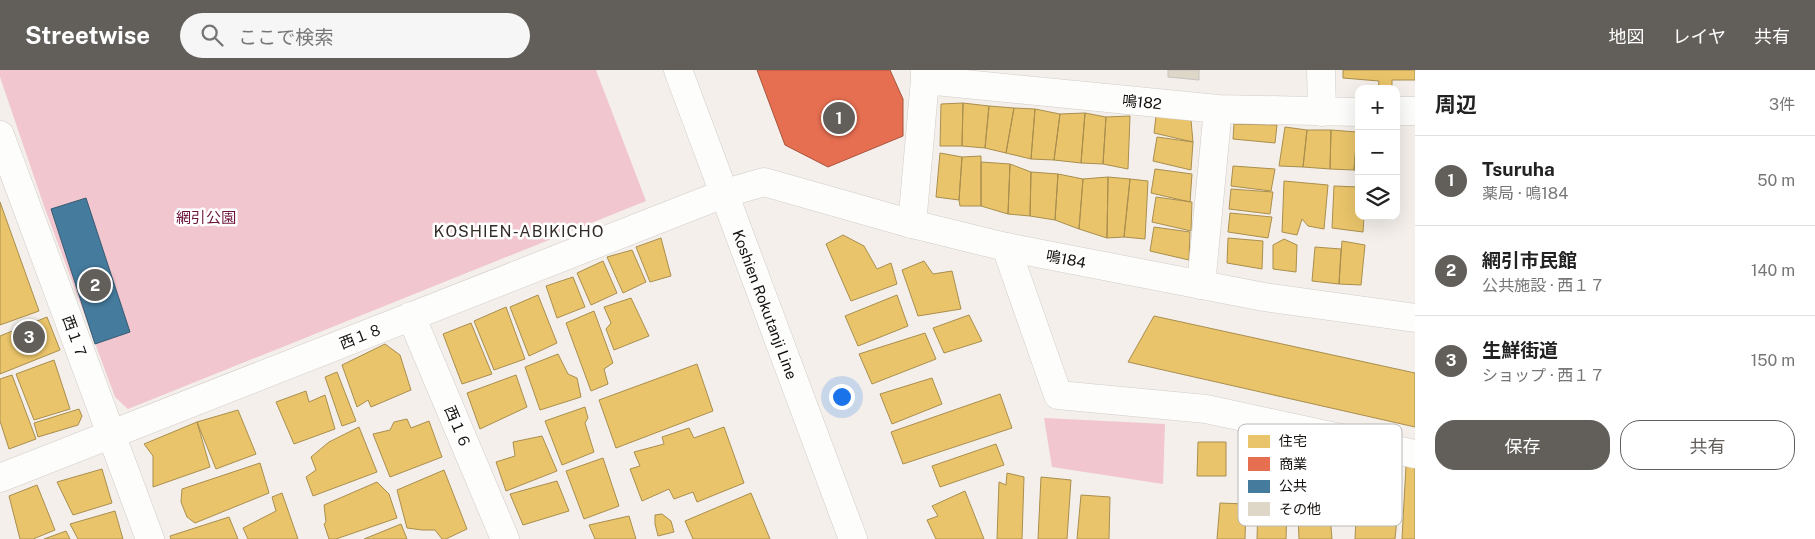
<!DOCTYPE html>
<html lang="ja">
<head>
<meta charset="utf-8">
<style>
  :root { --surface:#fff; --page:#f6f6f6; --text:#222; --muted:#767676; --line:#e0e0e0; --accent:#625f5b }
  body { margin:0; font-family:"Public Sans","Noto Sans JP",sans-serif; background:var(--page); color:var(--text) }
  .controls { position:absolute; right:15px; top:15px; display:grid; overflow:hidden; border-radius:10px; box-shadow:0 5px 20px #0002 }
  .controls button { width:45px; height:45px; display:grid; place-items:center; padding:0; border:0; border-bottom:1px solid var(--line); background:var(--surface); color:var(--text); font:25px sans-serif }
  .you { position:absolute; left:841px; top:326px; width:18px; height:18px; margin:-12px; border:4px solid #fff; border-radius:50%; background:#1a73e8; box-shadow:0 0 0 8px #1a73e833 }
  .badge { display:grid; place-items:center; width:32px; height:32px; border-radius:50%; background:var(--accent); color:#fff; font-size:16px; font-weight:700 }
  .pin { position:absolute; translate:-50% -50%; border:2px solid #fff; box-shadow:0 1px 5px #0006 }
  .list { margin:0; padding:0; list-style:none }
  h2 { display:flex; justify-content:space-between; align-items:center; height:65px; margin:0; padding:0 20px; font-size:21px }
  h2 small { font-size:16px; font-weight:400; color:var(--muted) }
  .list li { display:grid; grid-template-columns:32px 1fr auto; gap:15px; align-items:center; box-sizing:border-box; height:90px; padding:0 20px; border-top:1px solid var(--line) }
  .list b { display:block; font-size:19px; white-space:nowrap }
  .list p { margin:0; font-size:16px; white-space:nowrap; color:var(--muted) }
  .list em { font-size:16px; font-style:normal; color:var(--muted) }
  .actions { display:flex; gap:10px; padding:15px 20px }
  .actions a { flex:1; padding:11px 0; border:1px solid var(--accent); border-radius:20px; text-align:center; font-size:18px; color:var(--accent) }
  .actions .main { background:var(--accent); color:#fff }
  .icon { flex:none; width:28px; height:28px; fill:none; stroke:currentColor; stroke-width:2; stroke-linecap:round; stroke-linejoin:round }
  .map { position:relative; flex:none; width:1415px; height:469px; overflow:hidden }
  header { display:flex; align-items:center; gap:30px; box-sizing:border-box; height:70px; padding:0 25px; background:var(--accent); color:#fff }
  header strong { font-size:24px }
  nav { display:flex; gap:28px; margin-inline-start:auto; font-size:18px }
  .search { width:350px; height:45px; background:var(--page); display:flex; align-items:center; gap:12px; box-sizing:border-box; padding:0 18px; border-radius:28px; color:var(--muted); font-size:19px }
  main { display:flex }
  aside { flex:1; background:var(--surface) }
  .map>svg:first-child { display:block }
  .green { fill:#f1c6cf }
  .homes { fill:#e9c46a; stroke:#a98e4e }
  .shops { fill:#e76f51; stroke:#a8533d }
  .public { fill:#457b9d; stroke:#365b72 }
  .building { fill:#ded6c6; stroke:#c7c4c0 }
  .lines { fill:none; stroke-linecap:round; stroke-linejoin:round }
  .street-casing { stroke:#d1ccc9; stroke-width:29 }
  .secondary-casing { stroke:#d1ccc9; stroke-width:29 }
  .street { stroke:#fdfdfc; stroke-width:28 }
  .secondary { stroke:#fdfdfc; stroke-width:28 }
  .labels { text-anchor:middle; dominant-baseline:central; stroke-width:5; stroke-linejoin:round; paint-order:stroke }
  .street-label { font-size:15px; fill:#14110e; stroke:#fff }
  .park-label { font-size:15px; fill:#6c1439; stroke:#fff }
  .neighbourhood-label { font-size:16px; letter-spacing:1px; fill:#332b25; stroke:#fff }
  .key { fill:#fff; stroke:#b8b8b7; stroke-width:1 }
  .key-label { font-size:14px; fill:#14110e }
</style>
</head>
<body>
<header>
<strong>Streetwise</strong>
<div class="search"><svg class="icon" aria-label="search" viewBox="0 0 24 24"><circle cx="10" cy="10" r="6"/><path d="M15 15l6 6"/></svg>ここで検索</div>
<nav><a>地図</a><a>レイヤ</a><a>共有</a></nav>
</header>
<main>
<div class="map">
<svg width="1415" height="469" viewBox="0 0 1415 469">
  <rect width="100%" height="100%" fill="#f4efea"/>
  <!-- green -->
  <path class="green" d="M0,0H596L646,131L128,339L115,327L44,136L0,7Z
    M1044,348L1165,354L1163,414L1052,397Z"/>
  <!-- homes -->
  <path class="homes" d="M1343,0H1415V10H1392V19H1378L1379,11L1343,8Z
    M963,33L989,36L985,78L962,76Z
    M963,33L962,76H940L941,34Z
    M989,36L1014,38L1006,83L985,78Z
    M1014,38L1035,39L1031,89L1006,83Z
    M1035,39L1060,44L1054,90L1031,89Z
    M1085,43L1106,47L1103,94L1081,93Z
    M1085,43L1081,93L1054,90L1060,44Z
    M1130,46L1128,99L1103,94L1106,47Z
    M1156,46L1191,50L1193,72L1154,63Z
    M1234,54L1277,55L1275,73L1233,69Z
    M1285,57L1307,60L1303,97L1279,96Z
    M1307,60H1331L1330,99L1303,97Z
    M1331,60L1357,62L1354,100L1330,99Z
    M1357,62H1359V102L1354,100Z
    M1157,67L1193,72L1191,100L1153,91Z
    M940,83L962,87L959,130L936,127Z
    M981,86V136H960L959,130L962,87Z
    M981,92L1010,94L1008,144L981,136Z
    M1010,94L1031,102L1030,146L1008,144Z
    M1233,96L1275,99L1271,121L1231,116Z
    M1155,99L1192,104L1190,132L1151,123Z
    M1031,102L1058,104L1055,150L1030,146Z
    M1058,104L1083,109L1079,159L1055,150Z
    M1108,107L1107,168L1079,159L1083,109Z
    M1108,107L1130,109L1124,167L1107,168Z
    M1130,109L1148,111L1145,169L1124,167Z
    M1284,111L1328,115L1324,159L1308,156L1302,149L1297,165L1282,162Z
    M1334,116L1359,117V146H1364L1363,162L1332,158Z
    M1231,119L1273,122L1270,144L1229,139Z
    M1156,127L1192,132L1191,161L1152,152Z
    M0,132L39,241L0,255Z
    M1230,143L1272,147L1268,168L1228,162Z
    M1154,157L1190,162L1189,190L1150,181Z
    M843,165L864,176L877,199L891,193L897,214L851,231L826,174Z
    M661,168L671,206L650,212L636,177Z
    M1228,168L1263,171L1262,199L1227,193Z
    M1284,169L1297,175L1296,202L1273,199V175Z
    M1342,171L1365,175L1361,215L1339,214Z
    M1315,177L1341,179L1339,214L1312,211Z
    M632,180L646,212L623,223L607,187Z
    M603,191L617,223L591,235L577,203Z
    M924,191L933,204L952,201L961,239L918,246L902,200Z
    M573,207L585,237L557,248L546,216Z
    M538,225L557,273L529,286L510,237Z
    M897,225L908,256L858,276L845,246Z
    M631,228L649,266L614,280L606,259L611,253L604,237Z
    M506,237L525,289L494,300L474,251Z
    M594,241L613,293L604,299L608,314L591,321L566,253Z
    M969,245L982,271L944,283L933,258Z
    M1154,246L1415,303V357L1128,292Z
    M47,247L60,280L0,304V266Z
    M471,253L492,304L462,314L443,264Z
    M925,263L936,289L872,314L859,284Z
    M385,274L400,285L411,320L371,337L368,330L357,337L342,295Z
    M558,284L568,304L577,308L581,327L540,340L525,297Z
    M54,290L70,339L34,350L16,304Z
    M697,294L713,341L616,378L599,330Z
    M337,302L356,351L342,356L325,307Z
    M12,305L36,369L9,379L0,351V309Z
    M516,305L527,337L480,359L467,323Z
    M932,308L942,334L892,354L880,324Z
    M306,321L309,332L325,325L335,359L294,374L276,332Z
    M1000,324L1012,358L903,394L891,362Z
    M585,337L588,348L585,353L594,382L562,395L545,351Z
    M79,339L82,346L78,355L38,367L34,353Z
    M238,340L256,384L216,399L197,352Z
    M407,349L411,358L429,351L442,387L390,407L373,364L390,360L394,352Z
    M197,352L210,397L153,417V386L144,374Z
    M359,357L377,402L313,426L306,407L316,400L311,387L329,372Z
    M724,357L744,413L697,432L693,422L674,429L669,419L642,431L630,399L640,396L634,382L664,374L662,367L689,358L694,368Z
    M542,366L557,401L506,421L496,392L515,386L513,372Z
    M1198,372H1226V406H1197Z
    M996,374L1004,395L940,417L932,396Z
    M603,388L619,436L584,449L566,401Z
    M260,393L269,423L195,453L187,447L181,432L182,419Z
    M1406,396L1415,397V469H1402Z
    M102,399L112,433L73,445L57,412Z
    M444,400L467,459L446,469H442L435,460H422L407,458L397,420Z
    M1007,403L1024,407L1022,469H997L999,412L1006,415Z
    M1041,407L1071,410L1067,469H1038Z
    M557,411L569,441L523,455L510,424Z
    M377,412L389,424L397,448L336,469H329L324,454L326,452L324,435Z
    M37,415L55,460L33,469H20L9,426Z
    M965,421L984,469H936L927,450L938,446L932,436Z
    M282,423L298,469H248L243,458L276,441L272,427Z
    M751,423L770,469H693L685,451Z
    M1081,425L1110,427L1109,469H1077Z
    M1220,433L1246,434L1245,469H1217Z
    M1258,435H1287L1286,469H1257Z
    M115,441L123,469H78L70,454Z
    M662,444L671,451L674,462L658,466L655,454V445Z
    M1298,444L1330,445L1332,469H1299Z
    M629,446L636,469H595L589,455Z
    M229,447L238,469H171L170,466Z
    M1356,448L1397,449L1395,469H1355Z
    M401,454L407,469H364Z
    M66,461L70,469H44Z"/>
  <!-- shops -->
  <path class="shops" d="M757,0H890L903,29V66L828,97L785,75Z"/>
  <!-- public -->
  <path class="public" d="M86,128L130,262L95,274L51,139Z"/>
  <!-- building -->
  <path class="building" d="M1168,0H1199V10L1168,7Z"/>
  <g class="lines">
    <!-- street casing -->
    <g class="street-casing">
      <path id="street" d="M1321,0L1322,42
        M925,10L1218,39L1359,42
        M1396,41H1415
        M0,65L150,469
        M912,154L925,10V0
        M1006,177L1058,325L1206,339L1415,384
        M1201,215L1218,39
        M411,246L505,469
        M0,408L723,124"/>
    </g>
    <!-- secondary casing -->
    <g class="secondary-casing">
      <g id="secondary">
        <path id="s1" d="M678,0L853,469"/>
        <path d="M723,124L764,112L912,154L1006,177L1264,227L1415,248"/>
      </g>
    </g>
    <!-- street -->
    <use href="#street" class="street"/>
    <!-- secondary -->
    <use href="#secondary" class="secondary"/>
  </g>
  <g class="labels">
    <!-- street labels -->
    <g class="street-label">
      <text transform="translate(1142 32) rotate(6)">鳴182</text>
      <text transform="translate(1066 189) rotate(11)">鳴184</text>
      <text stroke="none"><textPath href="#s1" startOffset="250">Koshien Rokutanji Line</textPath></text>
      <text transform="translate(361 266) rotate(-21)">西１８</text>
      <text transform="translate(75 267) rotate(70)">西１７</text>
      <text transform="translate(458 357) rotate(67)">西１６</text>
    </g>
    <!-- park labels -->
    <g class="park-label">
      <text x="206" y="147">網引公園</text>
    </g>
    <!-- neighbourhood labels -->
    <g class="neighbourhood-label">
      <text x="519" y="161">KOSHIEN-ABIKICHO</text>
    </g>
  </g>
  <!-- legend -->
  <rect x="1238" y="354" width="164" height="102" rx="8" class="key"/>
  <rect x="1248" y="365" width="22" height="13" fill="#e9c46a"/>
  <rect x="1248" y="387" width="22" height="14" fill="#e76f51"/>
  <rect x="1248" y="410" width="22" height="13" fill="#457b9d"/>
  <rect x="1248" y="432" width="22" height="14" fill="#ded6c6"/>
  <g class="key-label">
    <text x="1279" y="376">住宅</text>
    <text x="1279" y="399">商業</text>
    <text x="1279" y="421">公共</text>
    <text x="1279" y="444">その他</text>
  </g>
</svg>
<div class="controls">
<button>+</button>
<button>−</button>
<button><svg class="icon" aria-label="layers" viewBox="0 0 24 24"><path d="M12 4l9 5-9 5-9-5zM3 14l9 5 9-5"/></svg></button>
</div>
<div class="you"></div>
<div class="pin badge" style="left:839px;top:48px">1</div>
<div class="pin badge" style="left:95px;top:215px">2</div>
<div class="pin badge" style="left:29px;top:267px">3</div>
</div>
<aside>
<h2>周辺<small>3件</small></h2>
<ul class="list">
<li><span class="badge">1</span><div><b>Tsuruha</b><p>薬局 · 鳴184</p></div><em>50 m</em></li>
<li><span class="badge">2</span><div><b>網引市民館</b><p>公共施設 · 西１７</p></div><em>140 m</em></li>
<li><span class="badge">3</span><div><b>生鮮街道</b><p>ショップ · 西１７</p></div><em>150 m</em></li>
</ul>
<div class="actions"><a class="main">保存</a><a>共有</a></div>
</aside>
</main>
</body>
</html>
